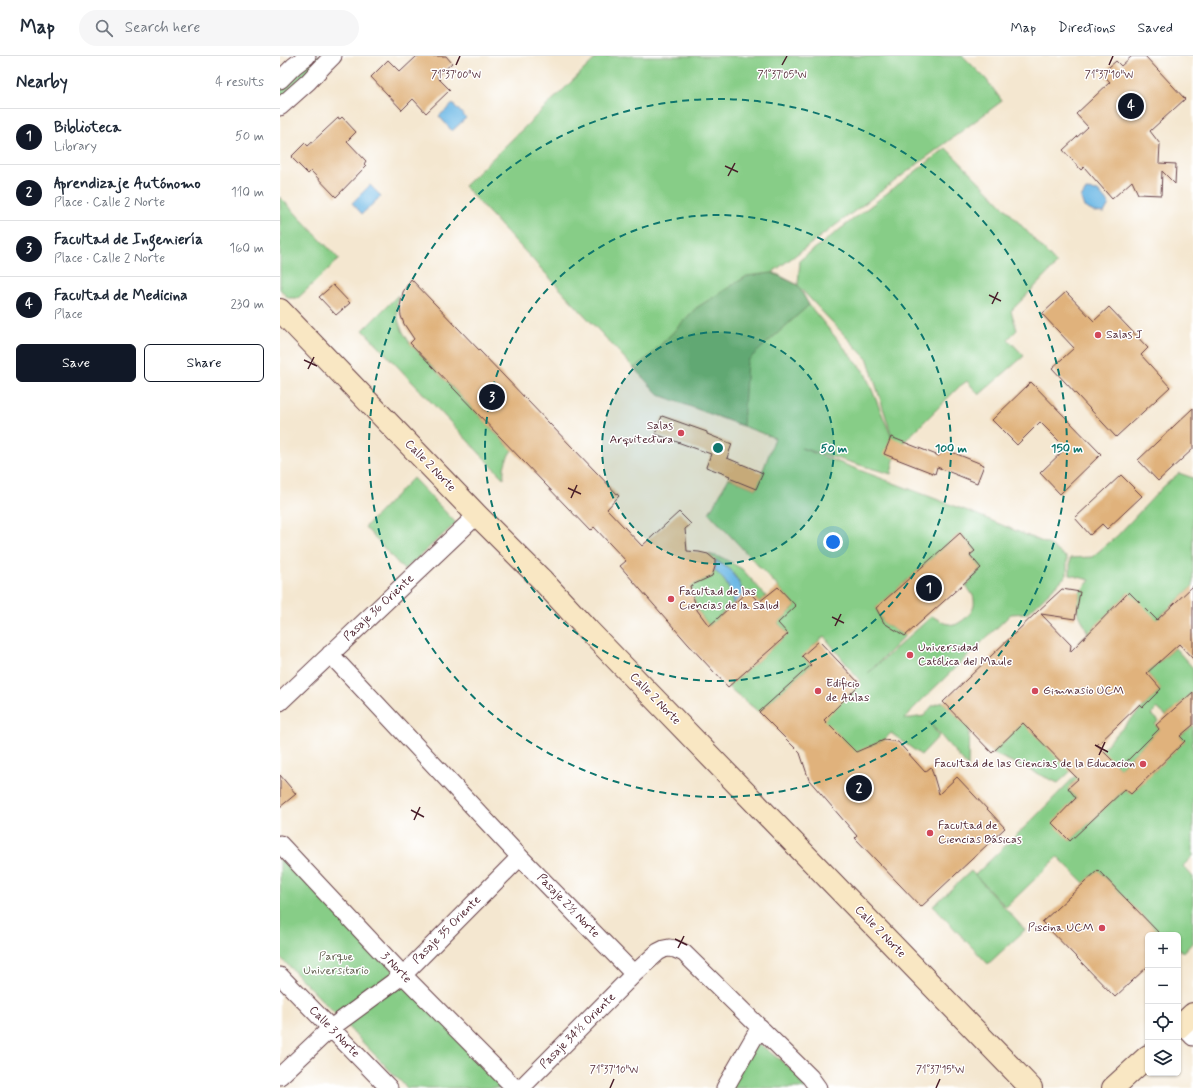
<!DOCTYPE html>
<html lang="en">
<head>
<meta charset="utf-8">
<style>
  :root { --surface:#fff; --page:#f6f6f7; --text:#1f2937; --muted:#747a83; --line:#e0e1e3; --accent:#111827 }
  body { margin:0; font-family:Mynerve,sans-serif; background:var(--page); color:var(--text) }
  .controls { position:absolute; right:12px; bottom:12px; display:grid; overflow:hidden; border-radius:6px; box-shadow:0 1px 3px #0004 }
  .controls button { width:36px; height:36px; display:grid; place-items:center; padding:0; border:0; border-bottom:1px solid var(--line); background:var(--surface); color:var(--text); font:20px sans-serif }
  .you { position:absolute; left:553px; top:486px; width:14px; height:14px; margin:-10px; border:3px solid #fff; border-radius:50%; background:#1a73e8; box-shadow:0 0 0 6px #1a73e833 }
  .badge { display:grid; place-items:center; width:26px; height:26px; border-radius:50%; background:var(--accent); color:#fff; font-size:13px; font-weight:700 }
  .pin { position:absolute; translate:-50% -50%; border:2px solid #fff; box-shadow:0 1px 4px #0006 }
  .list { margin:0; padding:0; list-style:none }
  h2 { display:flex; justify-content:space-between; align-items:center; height:52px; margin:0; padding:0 16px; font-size:17px }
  h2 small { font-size:13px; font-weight:400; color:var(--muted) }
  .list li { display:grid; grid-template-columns:26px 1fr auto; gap:12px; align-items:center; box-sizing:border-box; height:56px; padding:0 16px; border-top:1px solid var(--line) }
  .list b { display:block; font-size:15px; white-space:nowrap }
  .list p { margin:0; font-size:13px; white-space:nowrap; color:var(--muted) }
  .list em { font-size:13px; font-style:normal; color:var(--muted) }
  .actions { display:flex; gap:8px; padding:12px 16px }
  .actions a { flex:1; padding:9px 0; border:1px solid var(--accent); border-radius:6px; text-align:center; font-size:14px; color:var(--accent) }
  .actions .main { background:var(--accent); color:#fff }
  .icon { flex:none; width:22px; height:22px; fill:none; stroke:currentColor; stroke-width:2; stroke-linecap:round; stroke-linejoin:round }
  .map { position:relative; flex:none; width:913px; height:1032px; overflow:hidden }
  header { display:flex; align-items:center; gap:24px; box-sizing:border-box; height:56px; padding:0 20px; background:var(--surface); border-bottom:1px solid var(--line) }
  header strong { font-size:19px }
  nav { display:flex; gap:22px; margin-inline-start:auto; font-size:14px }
  .search { width:280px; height:36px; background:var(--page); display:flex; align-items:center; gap:10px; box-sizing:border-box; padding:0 14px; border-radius:22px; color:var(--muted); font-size:15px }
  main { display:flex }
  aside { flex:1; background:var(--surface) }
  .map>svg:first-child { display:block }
  .green { fill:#87cd87; stroke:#687659; fill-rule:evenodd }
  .forest { fill:#6db074; stroke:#5c6850 }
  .water { fill:#6cb8e5; stroke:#5b6c88 }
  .building { fill:#e0b27c }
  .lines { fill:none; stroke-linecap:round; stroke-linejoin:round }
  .street-casing { stroke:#643d44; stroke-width:19 }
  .secondary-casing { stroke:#643d44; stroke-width:24 }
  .street { stroke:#fff; stroke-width:17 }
  .secondary { stroke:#f9e7c3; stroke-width:22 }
  .ticks { fill:none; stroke:#4a1f2b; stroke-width:1.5 }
  .ring { fill:none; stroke:#0f766e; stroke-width:2; stroke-dasharray:7 5 }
  .poi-dot { fill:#d1495b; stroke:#fff; stroke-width:1.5 }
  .labels { text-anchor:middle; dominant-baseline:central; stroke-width:3; stroke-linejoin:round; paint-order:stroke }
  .poi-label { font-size:12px; fill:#4a1f2b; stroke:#fff; text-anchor:start }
  .street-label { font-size:12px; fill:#4a1f2b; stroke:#fff }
  .park-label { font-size:12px; fill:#5f5c4b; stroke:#fff }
  .ticks-label { font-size:10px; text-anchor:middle; fill:#4a1f2b; stroke:#fff; stroke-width:3; stroke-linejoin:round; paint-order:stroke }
  .centre { fill:#0f766e; stroke:#fff; stroke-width:2 }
  .ring-label { font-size:12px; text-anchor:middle; font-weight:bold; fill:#0f766e; stroke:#fff; stroke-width:3; stroke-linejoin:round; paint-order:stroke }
</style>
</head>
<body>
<header>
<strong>Map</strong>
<div class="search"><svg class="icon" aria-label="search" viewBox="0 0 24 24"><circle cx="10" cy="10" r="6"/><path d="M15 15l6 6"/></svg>Search here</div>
<nav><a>Map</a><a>Directions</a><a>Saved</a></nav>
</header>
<main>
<aside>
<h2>Nearby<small>4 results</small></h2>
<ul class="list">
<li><span class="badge">1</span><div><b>Biblioteca</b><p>Library</p></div><em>50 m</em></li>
<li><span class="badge">2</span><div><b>Aprendizaje Autónomo</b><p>Place · Calle 2 Norte</p></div><em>110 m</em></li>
<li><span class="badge">3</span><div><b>Facultad de Ingeniería</b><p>Place · Calle 2 Norte</p></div><em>160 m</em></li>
<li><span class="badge">4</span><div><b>Facultad de Medicina</b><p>Place</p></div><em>230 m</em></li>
</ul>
<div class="actions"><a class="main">Save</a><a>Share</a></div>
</aside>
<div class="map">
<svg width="913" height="1032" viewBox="0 0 913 1032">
  <rect width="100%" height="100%" fill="#fff"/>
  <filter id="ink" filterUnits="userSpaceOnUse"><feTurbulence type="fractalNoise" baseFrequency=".025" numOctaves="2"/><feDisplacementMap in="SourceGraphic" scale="8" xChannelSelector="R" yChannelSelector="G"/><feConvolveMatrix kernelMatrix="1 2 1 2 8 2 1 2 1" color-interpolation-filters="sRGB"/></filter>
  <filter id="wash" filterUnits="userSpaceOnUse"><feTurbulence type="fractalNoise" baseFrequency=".012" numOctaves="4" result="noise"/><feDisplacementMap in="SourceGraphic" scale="16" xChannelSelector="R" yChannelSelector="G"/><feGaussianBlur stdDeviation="0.9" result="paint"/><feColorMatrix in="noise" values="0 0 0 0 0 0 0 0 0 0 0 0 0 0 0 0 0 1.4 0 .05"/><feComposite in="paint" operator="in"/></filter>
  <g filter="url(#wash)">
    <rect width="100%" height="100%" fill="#f4e7d0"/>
    <!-- green -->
    <path class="green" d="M17,0H53L0,51V27Z
      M318,0H683L706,23L722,45L493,216L518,229L520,204L666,92L729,156L777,208L731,255L737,274L728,283L744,300L699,339L687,325L680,330L616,394L611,418L521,392L693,457L770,489L787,502V519L748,557L731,558L644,642L632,654L625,663L644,660L652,650L663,646L689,673L688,711L649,666L659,680L641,699L611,677L604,684L576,697L552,672L520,697L514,691L531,677L580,625L544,580L523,600L531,609L479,656L448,631L508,578L498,567L516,550L429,457L449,422L476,433L495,382L379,339L184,130ZM519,231L588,304L614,387L585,317L529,249ZM680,477L695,495L690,499L701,512L686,530C689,534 694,539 694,544C696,556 683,565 675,569L664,567L652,560L588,617L625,580L604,567L596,552Z
      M0,141L59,203L18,242H8L0,233Z
      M118,239C115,259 118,270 130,287L232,394C225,404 223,412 224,423L83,274Z
      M899,417L913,422V530L876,564L848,537L797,589L808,577L797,554L800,536L810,524L790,519V502L812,501L837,480L883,431Z
      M133,422L176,467L124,514L85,471Z
      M428,498L443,502L462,513L486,540L479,546L468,535L464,539C461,530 456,519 449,513C443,508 435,504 428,498Z
      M434,514C447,525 450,532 453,548L429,570L417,554L410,530L432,520Z
      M895,592L913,612V636L886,660L877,652L871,658L879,665L875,668L879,673L840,712L832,704L793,727L788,733L796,742L773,767L790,785L845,733L851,738L905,685L900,680L913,669V800L903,810L913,821V886L904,896L898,893V879H881L818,814L804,827L778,801L726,851L695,819L745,874L708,908L653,850L691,815L695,819L753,763L881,633L867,617Z
      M743,667L791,715L778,727L712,697Z
      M0,797L229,1032H127L0,901Z
      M477,986L523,1022L530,1032H448Z"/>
    <!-- forest -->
    <path class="forest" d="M492,217L518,229L529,249L467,305L463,370L379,339L354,312L370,300L416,252L467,220Z"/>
    <!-- water -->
    <path class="water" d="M173,48L186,62L172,75L159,60Z
      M90,129L101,140L82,158L72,147Z
      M806,134L818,135L829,148L824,157L814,156L804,151L801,142Z
      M435,504L451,514L460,529L464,539L453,548C450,532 447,525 434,514L435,511Z"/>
    <g id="blocks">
      <!-- building -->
      <path class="building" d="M137,0H166L172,7L157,21L170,34L146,57L133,43L122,54L91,21L108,4L120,16Z
        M852,0H865L905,43L870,75L880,88L879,107L896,108L895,128L882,115L881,139L858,138L852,125L832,143L804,111L801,114L783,94L808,71L796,58L830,26L822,17L836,5L841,10Z
        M62,61L76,76L67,85L86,105L84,108L86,110L56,141L31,115L28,118L11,101L25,87L28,90L58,62L60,63Z
        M131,223L339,440L327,453L362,490L399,456L411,468L405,473L407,495L419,496L428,498L435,504V511L432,520L410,530L417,554L429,570L468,535L479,546L498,531L516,550L498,567L508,578L448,631L408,588L340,510L346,505L314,471L310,475L130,287L134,283L124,268L121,260L120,251L123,236Z
        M53,229L70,247L56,259L39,241Z
        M786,236L814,265L829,251L868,292L861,299L890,331L836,381L772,312L794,292L762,258Z
        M751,326L821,398L780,438L760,417L786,392L760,366L737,389L712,364Z
        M913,352V393L878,425L858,404Z
        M382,360L427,376V378L452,388L447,402L483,417L476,433L449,422L450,420L426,411L431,398L375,378Z
        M611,381L659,400L662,392L704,409L697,427L657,411L655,418L604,398Z
        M841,419L862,440L827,473L822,468L810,479L795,462Z
        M680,477L695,495L690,499L701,512L625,580L604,567L596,552Z
        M913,530V603L899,588L867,617L881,633L863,651L860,648L817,689L840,712L879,673L876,669L913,636V669L900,680L905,685L851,738L845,733L790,785L772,767L796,742L788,732L798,723L743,667L712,697L663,646L758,555L782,533L800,536L795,563L761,558L791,589L790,596L849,536L877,564Z
        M539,585L580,628L544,664L576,696L604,684L618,686L645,716L651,711L659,738L677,721L725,772L641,851L575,782L577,780L529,724L520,697L479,656L531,609L522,600Z
        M0,719L16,738L0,751Z
        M818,814L881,879H868V910L835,941L762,866Z"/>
    </g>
  </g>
  <g filter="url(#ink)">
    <use href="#blocks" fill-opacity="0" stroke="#643d44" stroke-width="1"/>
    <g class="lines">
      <!-- street casing -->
      <g class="street-casing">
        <path id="street" d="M0,24L14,10L27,0
          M0,51L28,26L46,7L53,0
          M50,598L240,801L354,918
          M0,646L197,459
          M0,788L123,919L235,1032
          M0,920L109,1032
          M902,969L913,981
          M0,1020L51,972L123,919L240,801
          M241,1032L354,918L378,896L384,893L389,892L395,893L404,897L530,1021L538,1032
          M445,1032L480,971"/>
      </g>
      <!-- secondary casing -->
      <g class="secondary-casing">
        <path id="secondary" d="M0,254L197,459L261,523L308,574L751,1032
          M898,972L913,958
          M833,1032L868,1000"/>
      </g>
      <!-- street -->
      <use href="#street" class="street"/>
      <!-- secondary -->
      <use href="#secondary" class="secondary"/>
    </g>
  </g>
  <!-- ticks -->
  <path class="ticks" d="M176,9L180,0M502,9L507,0M829,9L833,0M445,110L458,116M448,120L455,107M709,239L721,245M712,248L718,236M24,304L37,310M28,313L34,301M288,432L301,438M291,442L297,429M552,561L564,567M555,570L561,558M815,689L828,696M819,699L825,686M131,754L144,761M134,764L140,751M395,883L407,889M398,892L404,880M330,1032L334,1023M656,1032L660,1023"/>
  <!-- distance rings -->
  <circle cx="438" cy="392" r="116" fill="#0f766e" fill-opacity=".12"/>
  <g class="ring">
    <circle cx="438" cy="392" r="116"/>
    <circle cx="438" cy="392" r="233"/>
    <circle cx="438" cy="392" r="349"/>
  </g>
  <!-- markers -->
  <g class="poi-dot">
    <circle cx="818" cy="279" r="4"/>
    <circle cx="401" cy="377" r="4"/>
    <circle cx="391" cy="543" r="4"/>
    <circle cx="630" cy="599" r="4"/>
    <circle cx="538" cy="635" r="4"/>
    <circle cx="755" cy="635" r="4"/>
    <circle cx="863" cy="708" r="4"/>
    <circle cx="650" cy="777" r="4"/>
    <circle cx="822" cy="872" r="4"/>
  </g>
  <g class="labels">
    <!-- poi labels -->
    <g class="poi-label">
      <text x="826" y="279">Salas J</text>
      <text x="393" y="370" text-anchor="end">Salas<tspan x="393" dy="14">Arquitectura</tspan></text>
      <text x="399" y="536">Facultad de las<tspan x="399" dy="14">Ciencias de la Salud</tspan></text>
      <text x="638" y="592">Universidad<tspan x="638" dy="14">Católica del Maule</tspan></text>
      <text x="546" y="628">Edificio<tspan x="546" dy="14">de Aulas</tspan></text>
      <text x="763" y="635">Gimnasio UCM</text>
      <text x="855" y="708" text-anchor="end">Facultad de las Ciencias de la Educacion</text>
      <text x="658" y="770">Facultad de<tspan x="658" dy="14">Ciencias Básicas</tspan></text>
      <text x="814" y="872" text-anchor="end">Piscina UCM</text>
    </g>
    <!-- street labels -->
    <g class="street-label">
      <text transform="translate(150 410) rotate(46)">Calle 2 Norte</text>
      <text transform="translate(99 552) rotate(-43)">Pasaje 36 Oriente</text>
      <text transform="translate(375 643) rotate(46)">Calle 2 Norte</text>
      <text transform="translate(288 850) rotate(46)">Pasaje 2½ Norte</text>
      <text transform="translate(167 874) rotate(-45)">Pasaje 35 Oriente</text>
      <text transform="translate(600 876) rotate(46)">Calle 2 Norte</text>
      <text transform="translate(116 912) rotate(46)">3 Norte</text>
      <text transform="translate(298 975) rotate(-45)">Pasaje 34½ Oriente</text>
      <text transform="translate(54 976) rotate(46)">Calle 3 Norte</text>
    </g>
    <!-- park labels -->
    <g class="park-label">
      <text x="56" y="901">Parque<tspan x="56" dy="14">Universitario</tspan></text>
    </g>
  </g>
  <g class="ticks-label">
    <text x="176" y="22">71°37'00"W</text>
    <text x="502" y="22">71°37'05"W</text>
    <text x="829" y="22">71°37'10"W</text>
    <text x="334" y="1017">71°37'10"W</text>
    <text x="660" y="1017">71°37'15"W</text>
  </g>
  <circle cx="438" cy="392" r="6" class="centre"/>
  <g class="ring-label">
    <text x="554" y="396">50 m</text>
    <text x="671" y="396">100 m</text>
    <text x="787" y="396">150 m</text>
  </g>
</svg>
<div class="controls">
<button>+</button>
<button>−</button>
<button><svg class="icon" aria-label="locate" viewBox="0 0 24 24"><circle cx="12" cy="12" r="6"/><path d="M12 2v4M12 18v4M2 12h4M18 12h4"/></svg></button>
<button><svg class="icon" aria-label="layers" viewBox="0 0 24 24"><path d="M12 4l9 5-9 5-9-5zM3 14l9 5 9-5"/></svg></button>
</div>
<div class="you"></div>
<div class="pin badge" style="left:649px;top:532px">1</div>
<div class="pin badge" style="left:579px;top:732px">2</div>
<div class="pin badge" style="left:212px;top:341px">3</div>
<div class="pin badge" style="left:851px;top:50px">4</div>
</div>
</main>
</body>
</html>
